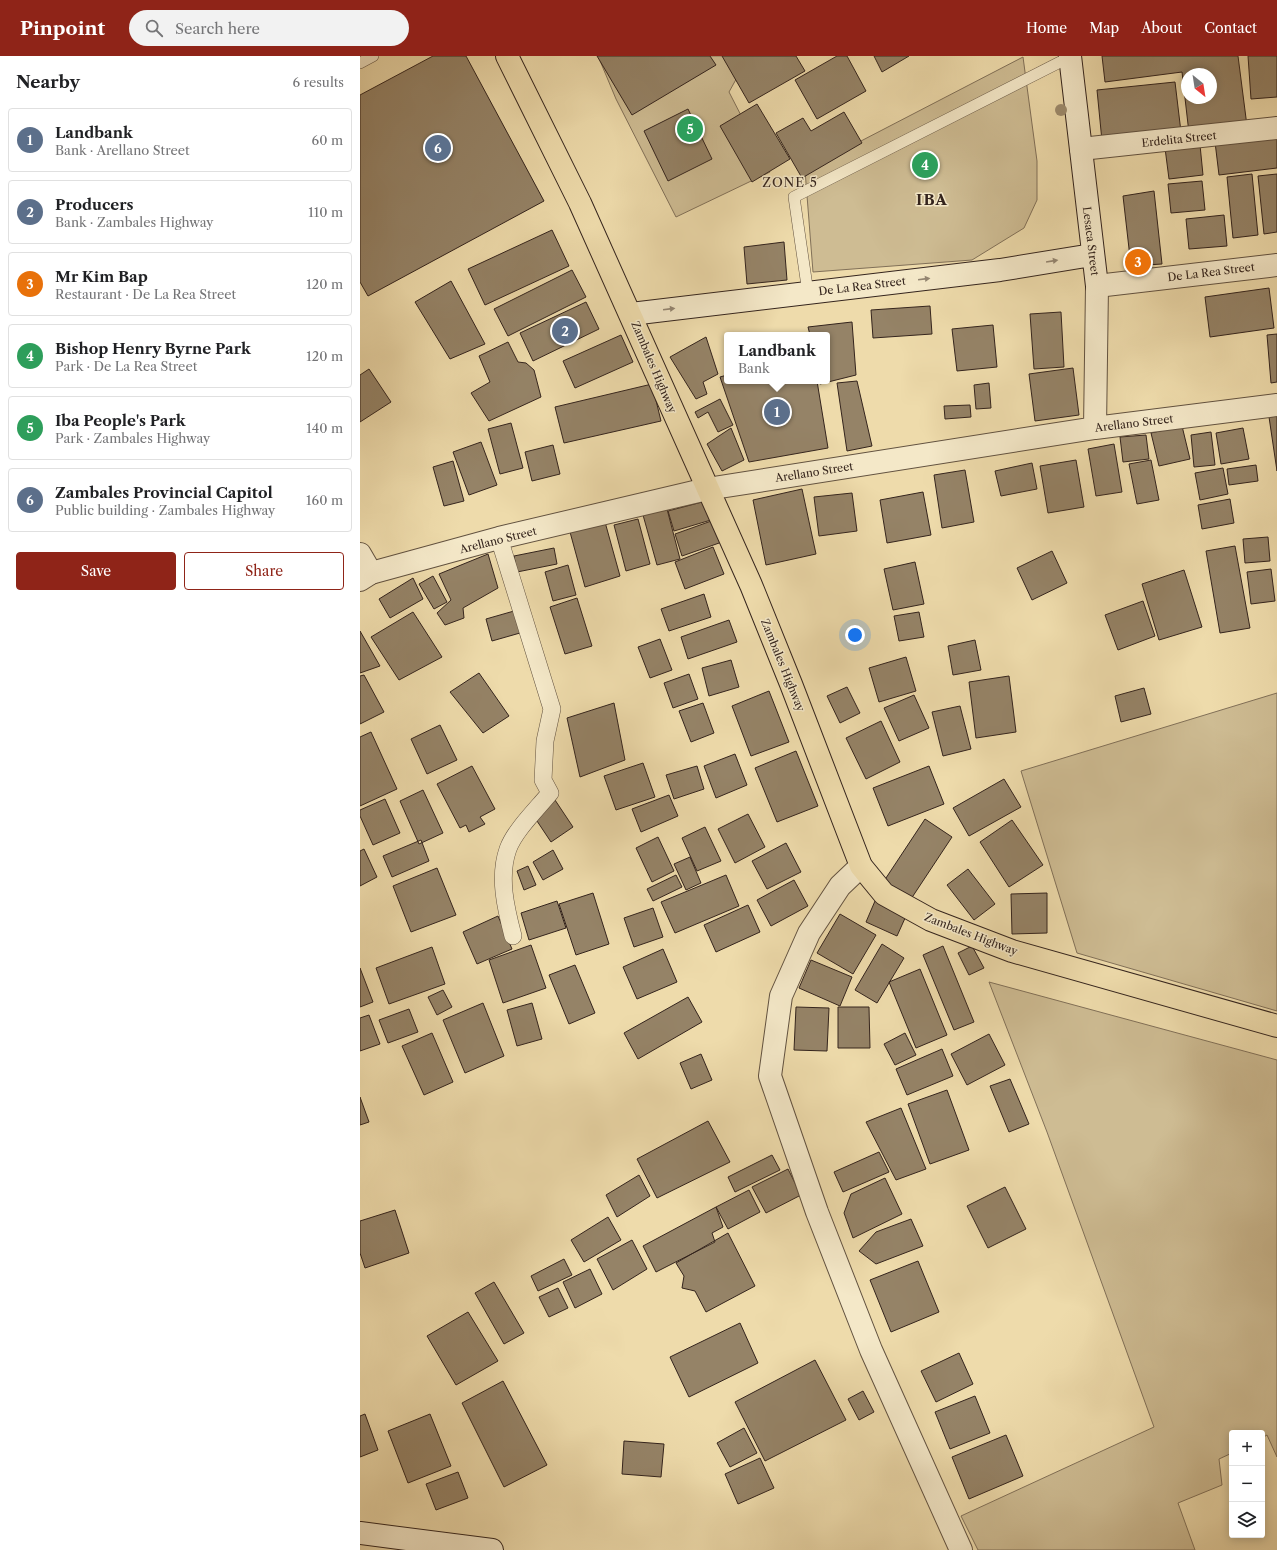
<!DOCTYPE html>
<html lang="en">
<head>
<meta charset="utf-8">
<style>
  :root { --surface:#fff; --page:#f2f2f2; --text:#202124; --muted:#757577; --line:#e0e0e0; --accent:#8f2418 }
  body { margin:0; font-family:"Libre Caslon Text",serif; background:var(--page); color:var(--text) }
  .controls { position:absolute; right:12px; bottom:12px; display:grid; overflow:hidden; border-radius:4px; box-shadow:0 2px 10px #0003 }
  .controls button { width:36px; height:36px; display:grid; place-items:center; padding:0; border:0; border-bottom:1px solid var(--line); background:var(--surface); color:var(--text); font:20px sans-serif }
  .compass { position:absolute; left:821px; top:12px; width:36px; height:36px; border-radius:50%; background:var(--surface); box-shadow:0 2px 10px #0003; rotate:150deg }
  .you { position:absolute; left:495px; top:579px; width:14px; height:14px; margin:-10px; border:3px solid #fff; border-radius:50%; background:#1a73e8; box-shadow:0 0 0 6px #1a73e833 }
  .badge { display:grid; place-items:center; width:26px; height:26px; border-radius:50%; background:var(--accent); color:#fff; font-size:13px; font-weight:700 }
  .pin { position:absolute; translate:-50% -50%; border:2px solid #fff; box-shadow:0 1px 4px #0006 }
  .popup { position:absolute; left:364px; top:276px; width:106px; height:52px; box-sizing:border-box; display:grid; place-content:center; border-radius:4px; background:var(--surface); filter:drop-shadow(0 1px 3px #0005); font-size:13px; white-space:nowrap; color:var(--muted) }
  .popup b { font-size:15px; color:var(--text) }
  .popup::after { content:''; position:absolute; left:50%; top:100%; margin-left:-8px; border:8px solid transparent; border-top-color:var(--surface) }
  .list { margin:0; padding:0; list-style:none }
  h2 { display:flex; justify-content:space-between; align-items:center; height:52px; margin:0; padding:0 16px; font-size:17px }
  h2 small { font-size:13px; font-weight:400; color:var(--muted) }
  .list li { display:grid; grid-template-columns:26px 1fr auto; gap:12px; align-items:center; box-sizing:border-box; height:64px; margin:0 8px 8px; padding:0 8px; border:1px solid var(--line); border-radius:4px }
  .list b { display:block; font-size:15px; white-space:nowrap }
  .list p { margin:0; font-size:13px; white-space:nowrap; color:var(--muted) }
  .list em { font-size:13px; font-style:normal; color:var(--muted) }
  .actions { display:flex; gap:8px; padding:12px 16px }
  .actions a { flex:1; padding:9px 0; border:1px solid var(--accent); border-radius:4px; text-align:center; font-size:14px; color:var(--accent) }
  .actions .main { background:var(--accent); color:#fff }
  .icon { flex:none; width:22px; height:22px; fill:none; stroke:currentColor; stroke-width:2; stroke-linecap:round; stroke-linejoin:round }
  .map { position:relative; flex:none; width:917px; height:1494px; overflow:hidden }
  header { display:flex; align-items:center; gap:24px; box-sizing:border-box; height:56px; padding:0 20px; background:var(--accent); color:#fff }
  header strong { font-size:19px }
  nav { display:flex; gap:22px; margin-inline-start:auto; font-size:14px }
  .search { width:280px; height:36px; background:var(--page); display:flex; align-items:center; gap:10px; box-sizing:border-box; padding:0 14px; border-radius:22px; color:var(--muted); font-size:15px }
  main { display:flex }
  aside { flex:1; background:var(--surface) }
  .map>svg:first-child { display:block }
  .green { fill:#cebc93; stroke:#817058 }
  .building { fill:#958367; stroke:#34241d; fill-rule:evenodd }
  .lines { fill:none; stroke-linecap:round; stroke-linejoin:round }
  .service-casing { stroke:#625240; stroke-width:12 }
  .pedestrian-casing { stroke:#625240; stroke-width:18 }
  .minor-casing { stroke:#625240; stroke-width:24 }
  .tertiary-casing { stroke:#625240; stroke-width:24 }
  .secondary-casing { stroke:#34241d; stroke-width:24 }
  .primary-casing { stroke:#34241d; stroke-width:24 }
  .service { stroke:#f4e8c8; stroke-width:11 }
  .pedestrian { stroke:#f4e8c8; stroke-width:17 }
  .minor { stroke:#f4e8c8; stroke-width:22 }
  .tertiary { stroke:#f4e8c8; stroke-width:22 }
  .secondary { stroke:#f4e8c8; stroke-width:22 }
  .primary { stroke:#eedbab; stroke-width:22 }
  .tree { fill:#9d8b6d }
  .oneway { fill:#948672 }
  .labels { text-anchor:middle; dominant-baseline:central; stroke-width:3; stroke-linejoin:round; paint-order:stroke }
  .street-label { font-size:11px; fill:#34241d; stroke:#f4e8c8 }
  .quarter-label { font-size:13px; letter-spacing:1px; fill:#34241d; stroke:#f4e8c8 }
  .district-label { font-size:15px; font-weight:bold; letter-spacing:1px; fill:#34241d; stroke:#f4e8c8 }
</style>
</head>
<body>
<header>
<strong>Pinpoint</strong>
<div class="search"><svg class="icon" aria-label="search" viewBox="0 0 24 24"><circle cx="10" cy="10" r="6"/><path d="M15 15l6 6"/></svg>Search here</div>
<nav><a>Home</a><a>Map</a><a>About</a><a>Contact</a></nav>
</header>
<main>
<aside>
<h2>Nearby<small>6 results</small></h2>
<ul class="list">
<li><span class="badge" style="background:#5c6f8a">1</span><div><b>Landbank</b><p>Bank · Arellano Street</p></div><em>60 m</em></li>
<li><span class="badge" style="background:#5c6f8a">2</span><div><b>Producers</b><p>Bank · Zambales Highway</p></div><em>110 m</em></li>
<li><span class="badge" style="background:#e8710a">3</span><div><b>Mr Kim Bap</b><p>Restaurant · De La Rea Street</p></div><em>120 m</em></li>
<li><span class="badge" style="background:#2e9e5b">4</span><div><b>Bishop Henry Byrne Park</b><p>Park · De La Rea Street</p></div><em>120 m</em></li>
<li><span class="badge" style="background:#2e9e5b">5</span><div><b>Iba People's Park</b><p>Park · Zambales Highway</p></div><em>140 m</em></li>
<li><span class="badge" style="background:#5c6f8a">6</span><div><b>Zambales Provincial Capitol</b><p>Public building · Zambales Highway</p></div><em>160 m</em></li>
</ul>
<div class="actions"><a class="main">Save</a><a>Share</a></div>
</aside>
<div class="map">
<svg width="917" height="1494" viewBox="0 0 917 1494">
  <rect width="100%" height="100%" fill="#eedbab"/>
  <filter id="stains"><feTurbulence type="fractalNoise" baseFrequency=".005" numOctaves="4"/><feColorMatrix values="0 0 0 0 .2 0 0 0 0 .09 0 0 0 0 .02 0 0 0 .5 -.17"/></filter>
  <radialGradient id="worn" r=".72"><stop offset=".6" stop-color="#630" stop-opacity="0"/><stop offset="1" stop-color="#630" stop-opacity=".3"/></radialGradient>
  <!-- green -->
  <path class="green" d="M238,0H389L369,36L410,116L316,161L256,43Z
    M663,1L677,105V144L664,172L612,204L453,216L445,114Z
    M917,637V955L717,897L661,715Z
    M629,926L917,1004V1401L907,1379L902,1382V1377H872V1397L859,1403L862,1429L818,1447L835,1494H618L601,1460L794,1371L687,1076Z"/>
  <!-- building -->
  <path class="building" d="M73,0H106L184,145L8,240L0,226V39Z
    M237,0H350L356,9L272,59Z
    M362,0H436L445,15L389,47Z
    M477,0H487L506,35L457,63L435,24Z
    M514,0H549L522,16Z
    M742,0H878L887,70L829,77L822,16L745,26ZM827,18H851V42H827Z
    M888,0H917V41L891,43Z
    M815,26L821,76L742,85L737,34Z
    M397,48L430,103L392,126L360,70Z
    M328,53L352,103L308,125L284,75Z
    M484,56L502,87L442,122L416,77L443,62L451,75Z
    M917,79V112L859,119L855,86Z
    M840,89L843,119L809,123L805,92Z
    M892,118L898,179L873,182L867,121Z
    M917,118V176L904,178L898,120Z
    M842,125L845,154L811,157L808,128Z
    M794,135L802,208L771,210L763,140Z
    M864,159L867,190L829,193L826,163Z
    M192,174L209,210L125,249L108,213Z
    M424,186L427,224L387,228L384,191Z
    M212,214L226,241L148,280L134,253Z
    M91,225L125,288L90,303L55,246Z
    M909,232L914,272L850,281L845,241Z
    M226,246L239,273L173,305L160,277Z
    M570,250L572,278L513,282L511,254Z
    M701,256L704,311L674,313L670,258Z
    M492,266L496,319L460,328L459,325H467V279H450L448,271Z
    M633,269L637,311L597,315L592,273Z
    M917,278V326L911,327L907,279Z
    M261,279L273,306L215,332L203,305Z
    M346,281L358,318L343,326L347,338L336,343L310,301Z
    M148,286L158,306L166,307L174,314L181,341L129,365L111,337L130,326L119,300Z
    M713,312L719,359L675,365L669,318Z
    M9,313L31,346L0,366V319Z
    M367,319V325H457L468,392L389,406L360,321Z
    M497,325L512,390L487,395L477,327Z
    M629,327L631,352L616,353L614,329Z
    M292,328L301,365L204,387L195,351Z
    M360,343L373,369L358,376L348,356L338,362L335,356Z
    M610,349L611,361L585,363L584,350Z
    M917,360V415L909,361Z
    M151,367L163,412L140,418L128,373Z
    M822,370L830,403L799,410L791,377Z
    M371,372L384,404L362,415L347,388Z
    M883,372L889,403L861,408L856,377Z
    M851,376L855,409L834,411L831,379Z
    M786,379L789,403L763,406L760,381Z
    M121,386L137,429L109,439L93,396Z
    M754,388L762,436L736,440L728,393Z
    M193,389L200,418L172,425L165,396Z
    M716,404L724,451L688,457L680,410Z
    M791,404L799,444L777,448L769,408Z
    M93,405L104,445L84,450L73,411Z
    M672,407L677,433L641,440L635,415Z
    M896,409L898,425L869,429L867,413Z
    M863,412L868,438L840,444L835,417Z
    M605,414L614,466L582,472L574,419Z
    M442,433L456,498L406,509L393,444Z
    M563,436L571,479L527,487L520,444Z
    M492,437L497,475L459,480L454,441Z
    M870,443L874,467L842,473L838,449Z
    M346,445L351,464L314,475L308,455Z
    M307,453L320,503L297,509L283,459Z
    M278,463L290,508L266,515L254,469Z
    M354,464L362,486L322,500L315,478Z
    M245,466L260,520L225,531L210,476Z
    M908,481L910,505L885,507L883,483Z
    M875,490L890,572L860,577L846,495Z
    M353,491L364,518L325,533L315,506Z
    M194,492L197,508L157,516L154,500Z
    M692,495L707,527L672,544L657,512Z
    M128,498L138,532L103,552L104,562L85,569L77,557L91,544L79,518Z
    M555,506L564,548L533,554L524,513Z
    M208,509L216,539L193,545L185,516Z
    M911,513L915,545L891,548L887,516Z
    M824,514L842,571L799,584L782,528Z
    M73,520L87,546L74,553L59,528Z
    M53,522L63,543L30,562L19,543Z
    M344,538L351,561L309,575L301,553Z
    M217,542L232,590L205,598L190,551Z
    M783,545L795,580L758,594L745,559Z
    M154,555L160,577L132,585L126,563Z
    M53,556L82,601L39,624L11,581Z
    M559,556L564,581L539,585L534,560Z
    M369,564L377,586L328,603L321,581Z
    M0,575L20,610L0,617Z
    M300,583L312,614L290,622L278,591Z
    M615,584L621,614L593,619L588,590Z
    M546,601L556,635L519,646L509,612Z
    M371,604L379,631L349,640L342,612Z
    M119,617L149,660L123,677L90,636Z
    M329,618L338,643L313,652L304,627Z
    M4,619L24,656L0,668V620Z
    M649,620L656,676L616,682L609,626Z
    M487,631L500,657L480,667L467,640Z
    M784,632L791,658L761,666L755,640Z
    M409,635L429,686L391,700L372,650Z
    M554,639L569,672L539,685L524,652Z
    M254,647L265,704L220,721L207,662Z
    M343,647L354,677L331,686L319,655Z
    M600,650L611,693L583,700L572,656Z
    M521,665L540,706L506,723L486,682Z
    M80,669L97,704L67,718L51,683Z
    M11,676L37,733L0,750V681Z
    M436,695L458,750L417,766L395,712Z
    M375,698L387,729L356,742L344,710Z
    M283,707L295,741L256,754L244,720Z
    M112,710L135,753L120,761L125,768L109,776L106,769L100,772L77,728Z
    M337,710L344,733L314,743L306,719Z
    M569,710L584,748L528,770L513,732Z
    M644,723L661,751L609,780L593,752Z
    M63,734L83,777L59,788L40,745Z
    M309,739L318,760L281,776L272,753Z
    M25,743L40,777L13,789L0,760V754Z
    M195,744L213,771L191,786L173,759Z
    M388,758L405,791L375,807L358,773Z
    M565,763L592,781L551,843L524,825Z
    M652,764L683,809L649,831L620,786Z
    M345,771L361,805L337,815L322,782Z
    M298,781L314,815L292,826L276,792Z
    M61,784L69,805L32,821L23,800Z
    M426,787L441,816L407,833L392,805Z
    M4,793L17,821L0,830V795Z
    M193,794L203,813L183,824L173,806Z
    M330,801L341,827L326,834L314,808Z
    M168,810L176,829L164,834L157,815Z
    M77,812L96,859L51,876L33,830Z
    M608,813L635,848L614,864L587,829Z
    M316,819L322,831L293,845L287,833Z
    M366,819L379,850L315,877L301,846Z
    M434,824L448,850L411,870L397,844Z
    M233,837L249,888L216,899L199,848Z
    M687,837V877L652,878L651,838Z
    M197,845L206,872L169,884L161,857Z
    M515,845L546,860L537,880L506,866Z
    M388,849L400,876L356,896L344,869Z
    M293,852L303,881L274,891L264,862Z
    M480,858L516,879L493,918L457,897Z
    M138,860L152,893L117,908L103,876Z
    M522,888L544,902L517,947L495,934Z
    M171,889L186,932L143,947L129,904Z
    M583,890L614,966L594,974L563,899Z
    M612,890L624,912L609,919L598,897Z
    M72,891L85,928L29,948L16,912Z
    M303,893L317,926L277,943L263,911Z
    M451,904L492,921L480,950L439,932Z
    M215,909L235,957L209,968L189,919Z
    M0,912L13,946L0,951Z
    M560,913L587,979L556,992L529,926Z
    M83,934L92,951L77,959L68,941Z
    M328,941L342,966L278,1003L264,977Z
    M123,947L144,1000L105,1017L83,964Z
    M172,947L182,983L157,990L147,954Z
    M436,951L469,952L467,995L434,994Z
    M478,951H509L510,992H478Z
    M49,953L58,976L28,987L19,964Z
    M9,959L20,988L0,995V962Z
    M72,977L93,1026L64,1039L42,990Z
    M545,977L556,999L535,1009L524,988Z
    M629,978L645,1009L607,1029L591,998Z
    M582,993L593,1020L547,1039L536,1013Z
    M341,998L352,1024L331,1033L320,1007Z
    M650,1023L669,1068L649,1076L630,1030Z
    M587,1034L609,1094L570,1108L548,1048Z
    M0,1041L9,1066L0,1069Z
    M541,1052L566,1113L536,1124L506,1066Z
    M348,1065L370,1106L297,1142L277,1103Z
    M519,1096L529,1116L483,1136L474,1116Z
    M412,1099L420,1114L375,1136L368,1121Z
    M428,1113L441,1139L406,1157L392,1131Z
    M279,1119L290,1140L257,1161L246,1139Z
    M525,1122L542,1158L493,1182L484,1157L491,1138Z
    M645,1131L666,1173L628,1192L607,1150Z
    M389,1134L400,1156L368,1173L356,1151Z
    M356,1151L363,1171L352,1177L355,1186L296,1216L283,1190Z
    M35,1154L49,1197L5,1212L0,1197V1165Z
    M248,1161L261,1184L224,1206L211,1184Z
    M551,1163L563,1190L516,1208L499,1195L516,1176Z
    M368,1177L395,1230L346,1256L335,1235L322,1232L324,1220L316,1207Z
    M272,1184L287,1213L253,1234L237,1203Z
    M204,1203L212,1219L178,1235L171,1220Z
    M558,1205L579,1256L531,1276L510,1224Z
    M230,1213L242,1238L215,1252L203,1226Z
    M134,1226L164,1277L144,1288L115,1237Z
    M198,1232L208,1252L189,1261L179,1241Z
    M108,1256L138,1305L96,1329L67,1280Z
    M380,1267L398,1307L329,1341L310,1301Z
    M599,1297L613,1328L576,1346L561,1315Z
    M455,1304L486,1364L405,1405L375,1346Z
    M143,1325L187,1409L144,1431L102,1347Z
    M503,1335L514,1356L499,1364L488,1343Z
    M615,1340L630,1377L590,1393L575,1356Z
    M5,1358L18,1394L0,1401V1360Z
    M70,1358L91,1410L48,1427L28,1375Z
    M384,1372L397,1397L370,1411L357,1387Z
    M646,1379L663,1420L609,1443L592,1401Z
    M264,1385L304,1388L301,1421L262,1418Z
    M400,1402L414,1432L378,1448L365,1418Z
    M98,1416L108,1442L76,1454L66,1428Z"/>
  <g class="lines">
    <!-- service casing -->
    <g class="service-casing">
      <path id="service" d="M0,7L13,0
        M448,237L434,141L710,1"/>
    </g>
    <!-- pedestrian casing -->
    <g class="pedestrian-casing">
      <path id="pedestrian" d="M139,482L192,653L185,685L183,724L190,737C177,753 155,774 148,793C138,821 146,853 153,880"/>
    </g>
    <!-- minor casing -->
    <g class="minor-casing">
      <path id="minor" d="M721,93L917,72
        M737,230L917,209
        M0,498L11,517"/>
    </g>
    <!-- tertiary casing -->
    <g class="tertiary-casing">
      <path id="tertiary" d="M735,372L737,230
        M0,524L11,517L139,482L347,433L735,372L917,349
        M501,810L480,830L449,877L421,940L410,1020L457,1156L511,1294L601,1494"/>
    </g>
    <!-- secondary casing -->
    <g class="secondary-casing">
      <path id="secondary" d="M710,0L737,230
        M271,258L640,214L732,199
        M0,1477L132,1494"/>
    </g>
    <!-- primary casing -->
    <g class="primary-casing">
      <path id="primary" d="M147,0L220,147L391,529L431,628L501,810L524,838L571,864L652,895L917,970"/>
    </g>
    <!-- service -->
    <use href="#service" class="service"/>
    <!-- pedestrian -->
    <use href="#pedestrian" class="pedestrian"/>
    <!-- minor -->
    <use href="#minor" class="minor"/>
    <!-- tertiary -->
    <use href="#tertiary" class="tertiary"/>
    <!-- secondary -->
    <use href="#secondary" class="secondary"/>
    <!-- primary -->
    <use href="#primary" class="primary"/>
  </g>
  <!-- trees -->
  <circle class="tree" cx="701" cy="54" r="6"/>
  <!-- one-way arrows -->
  <defs><path id="oneway-solid" d="M-6-.8H1V-3.2L6.5 0L1 3.2V.8H-6Z"/></defs>
  <g class="oneway">
    <use href="#oneway-solid" transform="translate(692 205) rotate(-9)"/>
    <use href="#oneway-solid" transform="translate(564 223) rotate(-7)"/>
    <use href="#oneway-solid" transform="translate(309 253) rotate(-7)"/>
  </g>
  <g class="labels">
    <!-- street labels -->
    <g class="street-label">
      <text transform="translate(819 83) rotate(-6)">Erdelita Street</text>
      <text transform="translate(731 185) rotate(83)">Lesaca Street</text>
      <text transform="translate(851 216) rotate(-7)">De La Rea Street</text>
      <text transform="translate(502 230) rotate(-7)">De La Rea Street</text>
      <text transform="translate(294 311) rotate(67)">Zambales Highway</text>
      <text transform="translate(774 367) rotate(-7)">Arellano Street</text>
      <text transform="translate(454 416) rotate(-9)">Arellano Street</text>
      <text transform="translate(138 484) rotate(-14)">Arellano Street</text>
      <text transform="translate(423 609) rotate(68)">Zambales Highway</text>
      <text transform="translate(611 878) rotate(21)">Zambales Highway</text>
    </g>
    <!-- quarter labels -->
    <g class="quarter-label">
      <text x="430" y="126">ZONE 5</text>
    </g>
    <!-- district labels -->
    <g class="district-label">
      <text x="572" y="143">IBA</text>
    </g>
  </g>
  <rect width="100%" height="100%" filter="url(#stains)"/>
  <rect width="100%" height="100%" fill="url(#worn)"/>
</svg>
<div class="controls">
<button>+</button>
<button>−</button>
<button><svg class="icon" aria-label="layers" viewBox="0 0 24 24"><path d="M12 4l9 5-9 5-9-5zM3 14l9 5 9-5"/></svg></button>
</div>
<svg class="compass" viewBox="-18 -18 36 36"><path d="M0-13l5 13h-10z" fill="#e53935"/><path d="M0 13l5-13h-10z" fill="#757577"/></svg>
<div class="you"></div>
<div class="pin badge" style="left:417px;top:356px;background:#5c6f8a">1</div>
<div class="popup"><b>Landbank</b>Bank</div>
<div class="pin badge" style="left:205px;top:275px;background:#5c6f8a">2</div>
<div class="pin badge" style="left:778px;top:206px;background:#e8710a">3</div>
<div class="pin badge" style="left:565px;top:109px;background:#2e9e5b">4</div>
<div class="pin badge" style="left:330px;top:73px;background:#2e9e5b">5</div>
<div class="pin badge" style="left:78px;top:92px;background:#5c6f8a">6</div>
</div>
</main>
</body>
</html>
